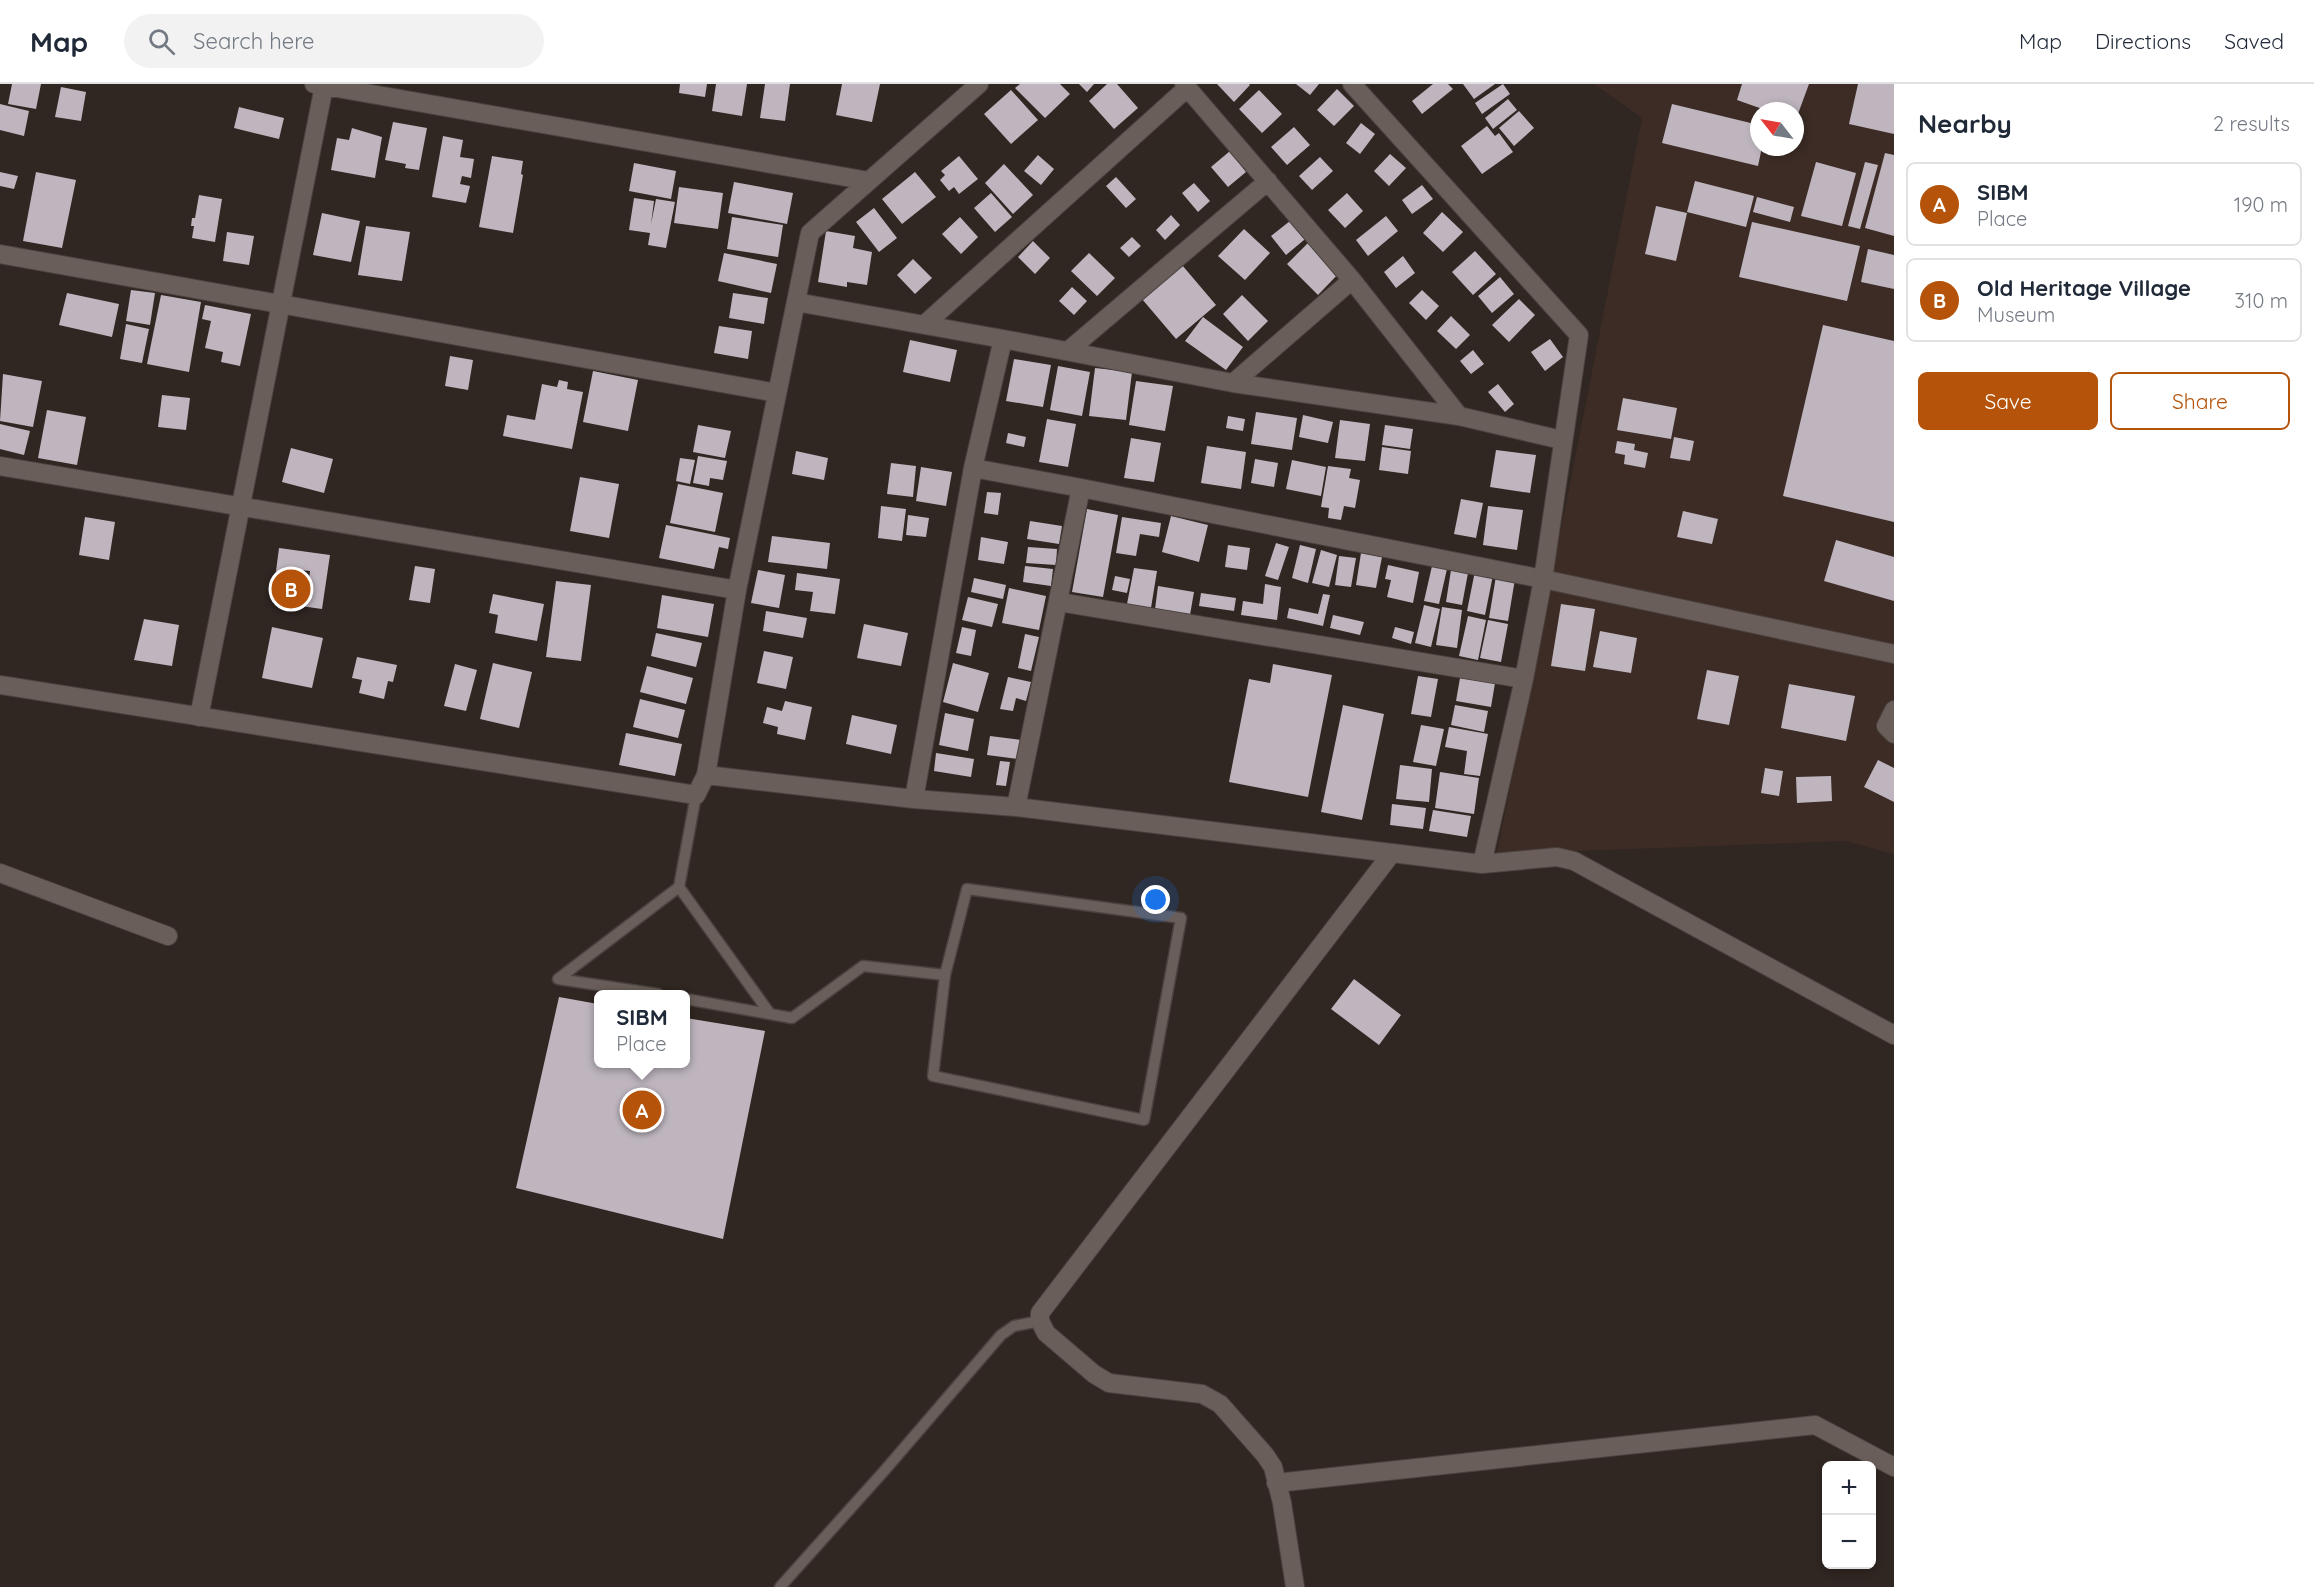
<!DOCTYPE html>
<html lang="en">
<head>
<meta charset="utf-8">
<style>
  :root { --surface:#fff; --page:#f2f2f3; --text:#1f2937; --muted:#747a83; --line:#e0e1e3; --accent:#b45309 }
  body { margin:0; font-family:Quicksand,sans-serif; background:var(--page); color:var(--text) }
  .controls { position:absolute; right:18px; bottom:18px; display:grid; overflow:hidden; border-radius:9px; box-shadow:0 3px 9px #0003 }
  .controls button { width:54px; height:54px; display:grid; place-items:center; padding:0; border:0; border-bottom:2px solid var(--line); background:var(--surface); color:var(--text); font:30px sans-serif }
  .compass { position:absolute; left:1750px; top:18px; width:54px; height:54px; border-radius:50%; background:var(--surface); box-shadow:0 3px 9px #0003; rotate:301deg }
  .you { position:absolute; left:1156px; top:816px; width:21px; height:21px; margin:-15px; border:4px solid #fff; border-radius:50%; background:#1a73e8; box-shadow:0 0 0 9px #1a73e833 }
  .badge { display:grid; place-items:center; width:39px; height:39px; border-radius:50%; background:var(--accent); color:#fff; font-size:20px; font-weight:700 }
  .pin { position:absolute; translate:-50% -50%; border:3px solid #fff; box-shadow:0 2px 6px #0006 }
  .popup { position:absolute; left:594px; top:906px; width:96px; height:78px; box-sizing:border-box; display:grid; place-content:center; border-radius:9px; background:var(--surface); filter:drop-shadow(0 2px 4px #0005); font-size:20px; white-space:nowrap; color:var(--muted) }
  .popup b { font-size:22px; color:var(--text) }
  .popup::after { content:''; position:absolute; left:50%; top:100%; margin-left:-12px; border:12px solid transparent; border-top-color:var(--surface) }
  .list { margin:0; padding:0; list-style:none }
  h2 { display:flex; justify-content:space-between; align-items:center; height:78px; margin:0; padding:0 24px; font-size:26px }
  h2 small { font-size:20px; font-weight:400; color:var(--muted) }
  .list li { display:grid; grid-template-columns:39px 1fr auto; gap:18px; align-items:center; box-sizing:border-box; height:84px; margin:0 12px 12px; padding:0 12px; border:2px solid var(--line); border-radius:9px }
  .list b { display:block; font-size:22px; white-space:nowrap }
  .list p { margin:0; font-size:20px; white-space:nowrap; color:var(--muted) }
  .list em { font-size:20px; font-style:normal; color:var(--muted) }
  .actions { display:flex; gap:12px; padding:18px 24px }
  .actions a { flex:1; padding:14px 0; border:2px solid var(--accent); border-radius:9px; text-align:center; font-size:21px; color:var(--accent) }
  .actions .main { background:var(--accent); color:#fff }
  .icon { flex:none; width:33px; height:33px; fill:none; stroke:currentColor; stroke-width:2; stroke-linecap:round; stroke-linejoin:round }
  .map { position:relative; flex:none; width:1894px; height:1503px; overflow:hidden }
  header { display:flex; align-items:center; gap:36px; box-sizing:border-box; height:84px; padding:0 30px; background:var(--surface); border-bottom:2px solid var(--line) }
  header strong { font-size:28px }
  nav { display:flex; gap:33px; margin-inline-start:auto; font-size:21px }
  .search { width:420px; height:54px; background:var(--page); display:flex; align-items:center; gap:15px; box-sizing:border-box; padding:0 21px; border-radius:33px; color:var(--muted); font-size:22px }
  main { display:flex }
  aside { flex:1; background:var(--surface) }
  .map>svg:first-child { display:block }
  .built { fill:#3c2c25; fill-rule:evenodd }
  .building { fill:#beb5bf; fill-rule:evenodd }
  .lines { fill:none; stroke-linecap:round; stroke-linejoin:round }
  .lane-casing { stroke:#4b423f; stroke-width:13 }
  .street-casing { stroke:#4b423f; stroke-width:20 }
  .secondary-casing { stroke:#4b423f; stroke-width:20 }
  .lane { stroke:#695e59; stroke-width:10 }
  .street { stroke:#695e59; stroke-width:18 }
  .secondary { stroke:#695e59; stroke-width:18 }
</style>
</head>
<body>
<header>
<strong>Map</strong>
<div class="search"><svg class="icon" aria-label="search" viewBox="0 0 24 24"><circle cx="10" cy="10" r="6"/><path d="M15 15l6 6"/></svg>Search here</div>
<nav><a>Map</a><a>Directions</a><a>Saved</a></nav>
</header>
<main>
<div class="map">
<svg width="1894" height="1503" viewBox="0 0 1894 1503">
  <rect width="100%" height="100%" fill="#302622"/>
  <!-- built -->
  <path class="built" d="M1594,0H1894V770L1845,757L1497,770L1642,34ZM1759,27H1795V63H1759Z"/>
  <!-- building -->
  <path class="building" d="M12,0H41L36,25L8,20Z
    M680,0H707L705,13L679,9Z
    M716,0H747L742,32L712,27Z
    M765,0H790L785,37L760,34Z
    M842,0H880L872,38L836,31Z
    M1020,0H1060L1070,10L1045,34L1015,4Z
    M1079,0H1094L1087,8Z
    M1107,0H1117L1138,24L1114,45L1089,17Z
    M1217,0H1249L1250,1L1234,18Z
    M1296,0H1319L1310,11Z
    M1433,0H1448L1453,5L1422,30L1412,17Z
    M1463,0H1495L1474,15Z
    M1503,0L1510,10L1482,30L1475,19Z
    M1742,0H1809L1795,38V27H1768L1737,16Z
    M1858,0H1894V50L1849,40Z
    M61,3L86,8L81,37L55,33Z
    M1337,5L1354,22L1334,42L1317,26Z
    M1011,6L1038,36L1011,60L984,30Z
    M1259,6L1282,30L1262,49L1239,25Z
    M1508,15L1517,26L1493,45L1485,34Z
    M0,20L29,27L24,52L0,46Z
    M1672,20L1759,41V63H1762L1758,82L1662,59Z
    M239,23L284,34L279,55L234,44Z
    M1519,27L1534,44L1514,62L1499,44Z
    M393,38L427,44L419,86L405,84L406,80L385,76Z
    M1361,39L1375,50L1360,70L1346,59Z
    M1487,42L1495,52L1499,49L1513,68L1482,90L1461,62Z
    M1294,43L1310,61L1287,81L1271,63Z
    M352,44L382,53L375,94L331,86L337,54L349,56Z
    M443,52L463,56L460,73L474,75L471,94L462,92L460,100L470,102L466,119L432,113Z
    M1230,67L1246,88L1228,103L1211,83Z
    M1885,69L1894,71V152L1865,144Z
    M1390,70L1406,84L1389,102L1374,87Z
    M1038,71L1054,85L1041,101L1024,87Z
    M492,72L523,77L521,90L523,91L513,149L479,143Z
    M959,72L978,95L959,110L954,103L949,107L940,96L945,91L941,87Z
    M1320,73L1333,87L1312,106L1299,92Z
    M1816,78L1856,89L1842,142L1801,132Z
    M1865,78L1878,81L1860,145L1848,142Z
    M634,79L676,87L671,115L629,107Z
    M1004,80L1033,111L1013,130L985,99Z
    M0,88L18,92L14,105L0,102Z
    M36,88L76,96L62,164L23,157Z
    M915,88L936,113L902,140L882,115Z
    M1116,93L1136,115L1126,124L1106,102Z
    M1695,97L1754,112L1746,143L1687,128Z
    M734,98L793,109L787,140L728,129Z
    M1194,99L1210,117L1198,128L1182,109Z
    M1422,101L1433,115L1412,130L1402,116Z
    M679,103L723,109L718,145L674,139Z
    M991,109L1012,133L995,148L974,124Z
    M1347,109L1363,127L1345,144L1328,126Z
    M199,111L222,115L215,158L192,154L194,142H191L192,134H195Z
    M1757,113L1794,123L1790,138L1753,128Z
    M634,114L654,117L651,140L656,115L675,118L666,164L648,161L650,149L629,146Z
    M1656,122L1687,129L1676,177L1645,170Z
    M874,124L897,154L879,168L856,138Z
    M1442,128L1463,148L1443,168L1423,149Z
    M322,129L360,137L351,178L313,171Z
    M1171,131L1180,141L1165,156L1156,146Z
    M1386,132L1398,147L1368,172L1356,156Z
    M732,133L783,141L778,173L727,165Z
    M960,133L978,153L961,170L942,150Z
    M1295,133L1310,151L1286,171L1271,152Z
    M1752,138L1860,162L1847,217L1739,193Z
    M366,142L410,148L402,197L358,191Z
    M1244,145L1270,169L1245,196L1218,172Z
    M826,147L855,152L853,164L872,168L867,201L847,198V203L818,198Z
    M227,148L254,152L249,181L223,177Z
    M1132,153L1141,162L1129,173L1120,164Z
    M1312,155L1342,186L1318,211L1287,180Z
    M1033,157L1050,174L1035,190L1018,173Z
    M1868,165L1894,171V205L1861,198Z
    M1475,167L1496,190L1473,211L1452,188Z
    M724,169L777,180L771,209L718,197Z
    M1089,169L1115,194L1097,212L1071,187Z
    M1403,172L1415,189L1396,204L1384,188Z
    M913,175L932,194L915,210L897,191Z
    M1182,181L1216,221L1176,255L1142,215Z
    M1500,193L1514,210L1492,229L1478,212Z
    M1072,203L1087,217L1074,231L1059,217Z
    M131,206L155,209L150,241L126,237Z
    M1422,206L1439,222L1426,236L1409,219Z
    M67,209L119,220L112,253L59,241Z
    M733,209L768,214L764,240L729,234Z
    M161,211L201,218L189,288L147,280Z
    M1242,211L1268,237L1248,257L1223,230Z
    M1519,215L1535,231L1509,258L1492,241Z
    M205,221L251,230L240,282L221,278L223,268L205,264L211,237L202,235Z
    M1451,232L1470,251L1456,265L1437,247Z
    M1203,233L1243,263L1226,286L1185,257Z
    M126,240L149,245L142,279L120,275Z
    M1823,241L1894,257V438L1783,412Z
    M719,242L752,247L748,275L714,269Z
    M1550,255L1563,273L1545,287L1531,268Z
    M910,256L957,266L950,298L903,288Z
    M1473,266L1484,280L1471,290L1460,277Z
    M450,272L473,276L468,306L445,302Z
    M1014,275L1051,281L1043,323L1006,317Z
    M1058,282L1090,288L1082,332L1050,326Z
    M1095,284L1132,288L1126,336L1089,332Z
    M593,287L638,296L628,347L583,338Z
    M3,290L42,297L33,343L0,337Z
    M559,296L568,298L567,305L583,308L572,365L503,352L507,331L535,336L542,300L557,303Z
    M1136,297L1173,302L1165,347L1129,341Z
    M1498,300L1514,320L1505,328L1488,308Z
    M162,311L190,314L186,346L158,343Z
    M1623,314L1677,324L1671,355L1617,346Z
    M47,326L86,333L77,381L38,374Z
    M1256,328L1297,334L1292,366L1251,360Z
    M1303,331L1333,338L1328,359L1299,353Z
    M1228,332L1245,335L1243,347L1226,344Z
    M1047,335L1076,340L1068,383L1039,378Z
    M1340,336L1370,340L1365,377L1335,374Z
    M0,340L30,347L24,371L0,365Z
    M698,341L731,347L725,374L693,368Z
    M1385,341L1413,345L1410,365L1382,361Z
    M1008,349L1026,353L1024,363L1006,359Z
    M1674,353L1694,357L1690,377L1670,374Z
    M1131,354L1161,359L1154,398L1124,394Z
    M1617,357L1635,360L1634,366L1648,369L1645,384L1624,380L1625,371L1615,369Z
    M1207,362L1246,368L1241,405L1201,399Z
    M1382,363L1411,367L1408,390L1379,386Z
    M291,364L333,375L324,409L282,398Z
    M1496,366L1536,371L1530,409L1490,403Z
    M796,367L828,374L824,396L792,390Z
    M698,372L727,377L723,396L710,394L709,402L693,399Z
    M680,374L695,376L690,400L676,397Z
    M1255,375L1278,379L1274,403L1251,399Z
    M1292,376L1326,383L1321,412L1286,405Z
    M891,379L916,382L913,413L887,410Z
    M1328,382L1351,385L1349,394L1360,396L1355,424L1344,422L1341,436L1328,434L1329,424L1321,423Z
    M921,383L952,388L946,422L916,417Z
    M580,393L619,400L609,454L570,447Z
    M678,400L723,409L715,448L670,439Z
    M987,408L1001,409L998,431L984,429Z
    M1461,415L1483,419L1476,454L1454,450Z
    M881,422L906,425L902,457L878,454Z
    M1488,422L1523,426L1517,466L1483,461Z
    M1087,425L1118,431L1103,513L1072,508Z
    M1683,427L1718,435L1712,460L1677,453Z
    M908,431L929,434L926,453L906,451Z
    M1171,432L1208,441L1199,478L1162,468Z
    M85,433L115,438L109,476L79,471Z
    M1122,433L1161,439L1159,453L1140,450L1136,472L1116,469Z
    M1030,437L1062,442L1059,460L1027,455Z
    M666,441L730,454L728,465L719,463L714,485L659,474Z
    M772,452L830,459L827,485L768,478Z
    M981,453L1008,458L1004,480L978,476Z
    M1836,456L1894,473V517L1824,497Z
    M1276,459L1289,463L1278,496L1265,492Z
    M1228,461L1250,464L1247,486L1225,483Z
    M1300,461L1316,465L1308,499L1292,494Z
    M1028,463L1057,465L1056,481L1026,479Z
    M279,464L330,471L322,525L272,518ZM300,486L310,487L308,503L299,502Z
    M1321,466L1337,471L1329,503L1312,499Z
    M1361,469L1382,473L1376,504L1356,501Z
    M1339,472L1356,474L1351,503L1335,501Z
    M1388,481L1419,488L1413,519L1387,513L1391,496L1385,495Z
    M415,482L435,485L430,519L409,516Z
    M1025,482L1053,485L1051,502L1023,498Z
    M1432,482L1447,485L1439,520L1424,517Z
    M1134,484L1157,487L1151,524L1127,520Z
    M758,486L785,491L779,524L751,519Z
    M1451,486L1468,489L1462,521L1446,518Z
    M1475,487L1493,491L1485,531L1467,527Z
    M797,489L840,495L835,530L810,527L813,508L795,506Z
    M1115,492L1130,495L1127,509L1112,506Z
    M1496,492L1515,495L1508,537L1489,534Z
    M974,494L1006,501L1003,515L971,508Z
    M556,497L591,501L581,577L546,573Z
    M1265,500L1281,503L1277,536L1241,531L1243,517L1263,520Z
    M1158,502L1194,508L1190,531L1155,525Z
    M1009,504L1046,512L1039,546L1002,539Z
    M1201,509L1236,514L1234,527L1199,522Z
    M493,510L544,520L537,557L495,549L498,531L489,529Z
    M1323,510L1330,511L1323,542L1287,534L1289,524L1318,530Z
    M662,511L714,520L708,553L657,544Z
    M968,513L998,520L992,543L962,536Z
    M1561,520L1595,525L1585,587L1551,582Z
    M1424,521L1440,525L1431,563L1415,559Z
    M1442,523L1462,526L1457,564L1436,561Z
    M766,527L807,534L803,554L763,547Z
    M1333,531L1364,538L1360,551L1330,544Z
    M1468,532L1486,536L1478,576L1459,572Z
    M144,535L179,541L172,582L134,576Z
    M1488,536L1508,540L1501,578L1480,574Z
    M864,540L908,549L901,582L857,574Z
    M272,543L323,554L312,604L262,594Z
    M962,543L976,546L971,572L956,569Z
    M1395,543L1414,548L1411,560L1392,554Z
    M1600,547L1637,554L1631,589L1593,583Z
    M656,549L702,559L696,583L651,572Z
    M1025,550L1039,553L1031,587L1018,584Z
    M764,567L793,573L786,605L757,599Z
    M357,573L397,581L393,598L388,597L384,615L359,609L362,596L352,594Z
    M493,579L532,588L519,644L480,635Z
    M953,579L989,589L978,628L943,618Z
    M455,580L477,586L466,627L444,622Z
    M1273,580L1332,591L1308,713L1229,698L1249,595L1270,599Z
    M647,582L693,594L686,620L640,608Z
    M1707,586L1739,592L1729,641L1697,635Z
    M1418,592L1438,595L1431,633L1411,630Z
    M1008,593L1031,598L1026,617L1016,614L1013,627L1000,625Z
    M1460,594L1495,599L1491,623L1456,617Z
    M1789,600L1855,612L1846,657L1781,644Z
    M640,615L685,626L678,654L633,643Z
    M785,617L812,623L805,656L777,650L778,643L763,639L767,623L782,627Z
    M1343,621L1384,630L1362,736L1321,728Z
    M1455,621L1488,627L1484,648L1451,641Z
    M945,629L974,635L968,667L939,661Z
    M852,631L897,641L891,670L846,660Z
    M1421,641L1444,645L1436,682L1413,678Z
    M1449,643L1488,650L1480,692L1464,690L1467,667L1445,663Z
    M626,649L682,660L675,692L619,681Z
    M990,652L1021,656L1018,675L987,671Z
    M936,669L974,675L971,693L934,687Z
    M1878,676L1894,684V718L1864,703Z
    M1000,677L1010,678L1006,702L996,701Z
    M1400,681L1432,685L1429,718L1396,715Z
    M1765,684L1783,687L1779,712L1761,709Z
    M1440,688L1479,694L1474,730L1435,724Z
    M1831,692L1832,717L1797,719L1796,693Z
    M1392,720L1426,724L1423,745L1390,741Z
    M1433,726L1471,732L1467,753L1429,747Z
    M1354,895L1401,931L1379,961L1331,925Z
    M559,913L598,920V980H686V934L765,947L723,1155L516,1104Z"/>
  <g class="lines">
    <!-- lane casing -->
    <g class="lane-casing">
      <path id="lane" d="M696,711L679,803L768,927
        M558,895L679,803
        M558,895L658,910
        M686,915L792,934L863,882L945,891L967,805L1181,834L1144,1036L933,992L945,891
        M780,1503L885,1386L1001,1251L1014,1242L1040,1237"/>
    </g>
    <!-- street casing -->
    <g class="street-casing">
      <path id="street" d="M314,0L869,97
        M1184,0L1352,196L1459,332
        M0,170L777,309
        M796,218L1003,255L973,384L1081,404L1016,723
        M924,241L1187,4
        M1003,255L1233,299L1459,332L1562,356
        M1069,266L1268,97
        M1233,299L1352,196
        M0,382L737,506L810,149L979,0
        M1059,518L1524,595
        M0,601L696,711L706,691L737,506
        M199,633L324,2
        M706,691L914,715L1016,723L1482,780L1524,595L1543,495L1081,404
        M914,715L973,384
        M1482,780L1557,773L1574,777L1894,951
        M0,789L168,852
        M1276,1399L1815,1341L1894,1383
        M1295,1503L1282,1419L1273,1383L1265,1371L1220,1320L1202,1310L1109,1299L1094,1290L1046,1249L1040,1237V1229L1392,769"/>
    </g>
    <!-- secondary casing -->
    <g class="secondary-casing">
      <path id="secondary" d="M1352,0L1579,251L1543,495L1894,570
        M1894,626L1886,642L1894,650"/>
    </g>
    <!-- lane -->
    <use href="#lane" class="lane"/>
    <!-- street -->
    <use href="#street" class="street"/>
    <!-- secondary -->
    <use href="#secondary" class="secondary"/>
  </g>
</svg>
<div class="controls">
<button>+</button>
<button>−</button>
</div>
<svg class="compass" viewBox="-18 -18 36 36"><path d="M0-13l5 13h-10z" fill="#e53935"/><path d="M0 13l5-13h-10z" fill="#747a83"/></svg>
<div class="you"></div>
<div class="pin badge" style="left:642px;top:1026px">A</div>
<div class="popup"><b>SIBM</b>Place</div>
<div class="pin badge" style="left:291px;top:505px">B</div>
</div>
<aside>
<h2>Nearby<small>2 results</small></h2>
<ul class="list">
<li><span class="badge">A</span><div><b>SIBM</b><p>Place</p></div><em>190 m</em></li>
<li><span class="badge">B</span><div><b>Old Heritage Village</b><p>Museum</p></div><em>310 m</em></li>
</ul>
<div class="actions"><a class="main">Save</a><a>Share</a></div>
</aside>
</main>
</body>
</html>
